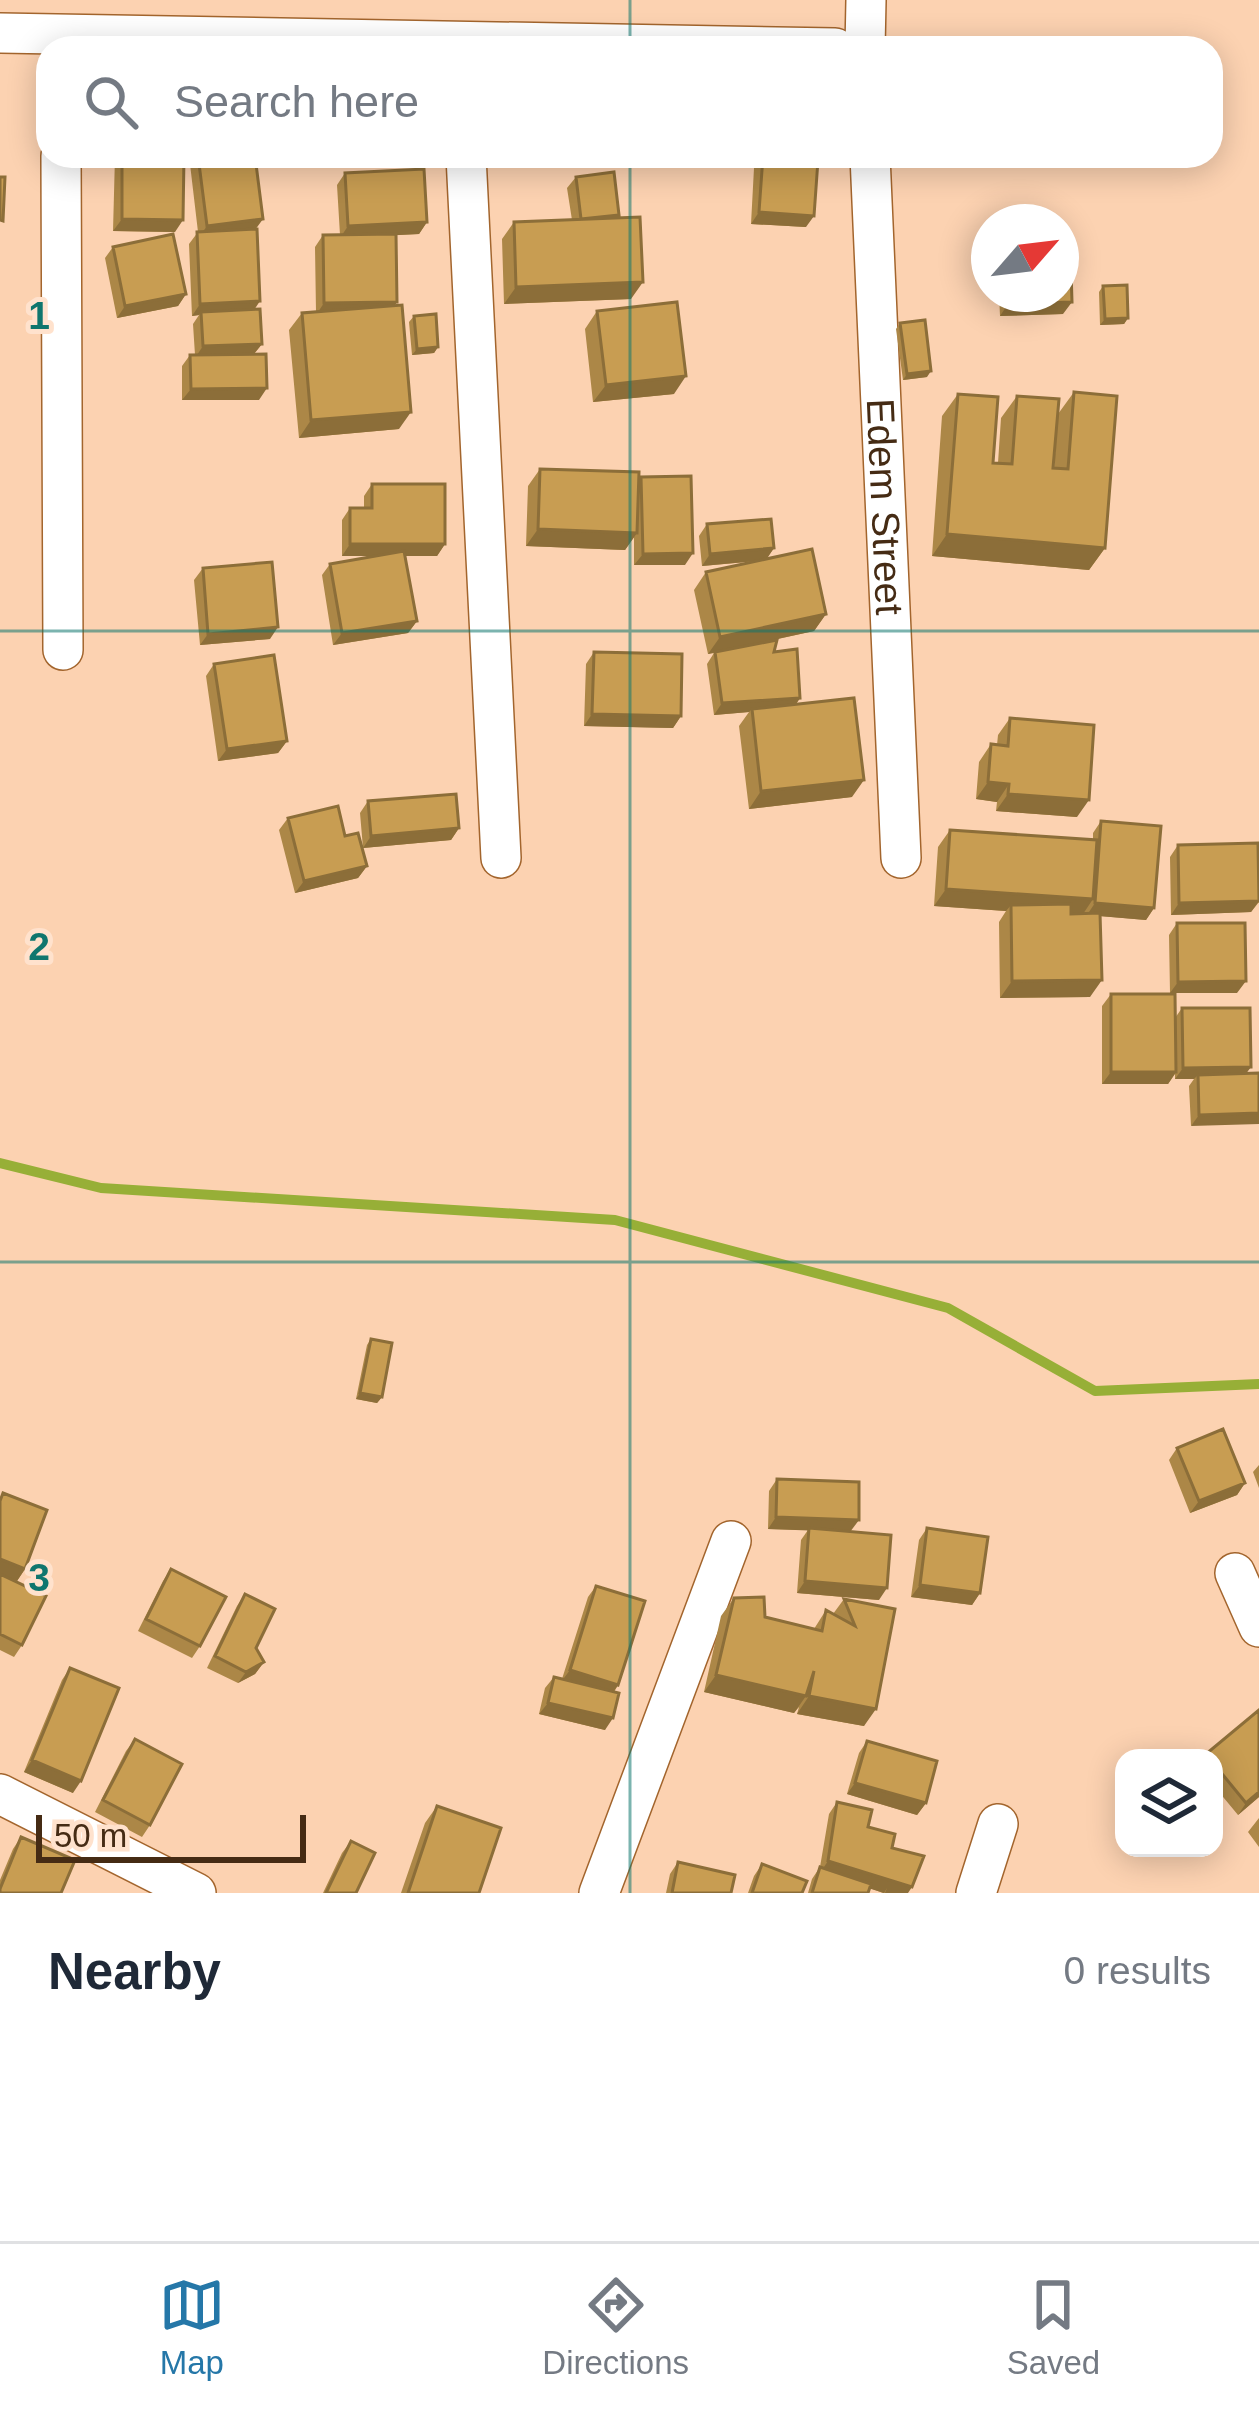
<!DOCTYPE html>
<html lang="en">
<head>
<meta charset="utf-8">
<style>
  :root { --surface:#fff; --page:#f2f2f3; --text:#1f2937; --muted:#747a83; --line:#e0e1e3; --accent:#2577a8 }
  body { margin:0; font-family:Helvetica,sans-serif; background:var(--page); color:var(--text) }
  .controls { position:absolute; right:36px; bottom:36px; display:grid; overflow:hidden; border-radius:24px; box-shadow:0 6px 30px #0003 }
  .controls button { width:108px; height:108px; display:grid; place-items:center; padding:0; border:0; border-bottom:3px solid var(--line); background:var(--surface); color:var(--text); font:60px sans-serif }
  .compass { position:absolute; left:971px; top:204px; width:108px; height:108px; border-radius:50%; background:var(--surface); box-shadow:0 6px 30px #0003; rotate:62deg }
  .scale { position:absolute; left:36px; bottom:30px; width:270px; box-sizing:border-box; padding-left:12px; border:6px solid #452b14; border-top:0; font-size:33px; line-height:42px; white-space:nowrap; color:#452b14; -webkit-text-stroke:9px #ffe2cd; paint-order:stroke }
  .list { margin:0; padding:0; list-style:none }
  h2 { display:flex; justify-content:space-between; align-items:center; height:156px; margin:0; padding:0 48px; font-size:51px }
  h2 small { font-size:39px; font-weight:400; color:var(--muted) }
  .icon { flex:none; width:66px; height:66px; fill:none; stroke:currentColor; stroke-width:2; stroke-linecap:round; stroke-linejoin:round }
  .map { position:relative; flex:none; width:1259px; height:1893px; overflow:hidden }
  .search { position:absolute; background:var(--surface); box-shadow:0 6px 30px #0003; left:36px; right:36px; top:36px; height:132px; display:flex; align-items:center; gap:30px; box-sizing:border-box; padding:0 42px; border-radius:36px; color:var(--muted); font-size:45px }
  .sheet { height:348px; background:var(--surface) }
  nav { display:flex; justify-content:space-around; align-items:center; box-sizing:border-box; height:168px; border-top:3px solid var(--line); background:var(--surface); font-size:33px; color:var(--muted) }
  nav a { display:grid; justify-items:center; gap:6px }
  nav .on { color:var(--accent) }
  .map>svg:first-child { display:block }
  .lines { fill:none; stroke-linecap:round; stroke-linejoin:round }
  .stream { stroke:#97af37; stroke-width:10 }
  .minor-casing { stroke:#a3652d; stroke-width:42 }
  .minor { stroke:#fff; stroke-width:39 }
  .wall { fill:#ac8747 }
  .shaded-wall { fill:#8c6e39 }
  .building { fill:#c89d52; stroke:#8c6e39; stroke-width:3 }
  .grid { fill:none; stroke:#0f766e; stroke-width:3; stroke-opacity:0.55 }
  .labels { text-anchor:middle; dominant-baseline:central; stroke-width:10; stroke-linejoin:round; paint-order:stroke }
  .street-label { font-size:39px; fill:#452b14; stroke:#ffe2cd }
  .grid-label { font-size:39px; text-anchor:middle; font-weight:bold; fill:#0f766e; stroke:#ffe2cd; stroke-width:10; stroke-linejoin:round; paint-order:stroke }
</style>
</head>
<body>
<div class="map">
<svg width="1259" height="1893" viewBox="0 0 1259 1893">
  <rect width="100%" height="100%" fill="#fcd2b1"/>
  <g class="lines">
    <!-- stream -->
    <path class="stream" d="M0,1163L101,1188L615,1220L948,1308L1095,1391L1259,1384"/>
    <!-- minor casing -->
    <g class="minor-casing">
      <g id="minor">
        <path d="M0,33L835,48"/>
        <path d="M865,48L866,0"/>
        <path d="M61,156L63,650"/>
        <path d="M466,156L501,858"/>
        <path id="s1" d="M870,156L901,858"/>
        <path d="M1235,1573L1259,1627"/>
        <path d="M0,1794L196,1893"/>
        <path d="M599,1893L731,1541"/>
        <path d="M976,1893L998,1824"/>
      </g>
    </g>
    <!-- minor -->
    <use href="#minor" class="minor"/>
  </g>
  <!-- wall -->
  <path class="wall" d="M115,156H184L175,232L113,231Z
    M195,156H255L254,310L262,344L254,354L259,400H182V366L190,355H195L193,324L199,315L192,316L189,244L198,232L190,164Z
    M763,156L806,227L751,224L754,168Z
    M345,173L427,222L419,234L396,235L397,302L395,305L399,429L299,438L289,330L302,313L316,312L315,247L323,235H340L337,185Z
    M576,177L617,218L631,299L504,304L502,239L514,222L572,220L567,188Z
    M113,247L186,294L178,306L117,318L105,258Z
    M1103,286L1128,318L1124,324L1100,325L1099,292Z
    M999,294H1061L1063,314L1000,316Z
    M597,311L674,394L593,402L585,329Z
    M414,316L438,347L434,353L412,355L409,322Z
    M900,323L927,377L903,380L896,329Z
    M1074,392L1105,548L1089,570L932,556L942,416L958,394L993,463H998L1001,418L1017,396L1054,468L1058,414Z
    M540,469L638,481L641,477L685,565H634V537L625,550L526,546L528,486Z
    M372,484L445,544L437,556H405L417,621L408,633L333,645L322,575L330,564L374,556H342V520L350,508H364V496Z
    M707,524L774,548L766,559L826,614L814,631L751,645L774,652L800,698L796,704L852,797L749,809L739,726L749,712L714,715L707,664L714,653L708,654L694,590L706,572L758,561L702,566L699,536Z
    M203,568L270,639L200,645L194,580Z
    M594,652L681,716L673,728L584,726L586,664Z
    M214,664L287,741L278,753L218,761L206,676Z
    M1010,718L1077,817L996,811L997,802L976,799L979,762L991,744L997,745L998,735Z
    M368,801L459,828L451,840L363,848L360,813Z
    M288,818L345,836L367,866L358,878L295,893L279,830Z
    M1101,821L1154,908L1146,920L1100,916L1090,997L1000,998L999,922L1006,911L934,906L938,847L950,830L1093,840V833Z
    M1178,845L1259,902L1251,912L1171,915L1170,857Z
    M1177,923L1237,993H1170L1169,935Z
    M1111,994L1175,1018L1182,1008L1251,1067L1191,1126L1189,1086L1194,1079H1175V1074L1168,1084H1102V1006Z
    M371,1339L382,1397L377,1403L356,1399L367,1345Z
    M1177,1448L1245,1483L1237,1495L1190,1513L1169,1460Z
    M1259,1465V1488L1253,1472Z
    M777,1479L850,1532L879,1600L797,1593L801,1540L808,1530L768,1529L769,1491Z
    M0,1501L25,1569L17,1581L6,1577L22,1645L14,1657L0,1650Z
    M927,1528L980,1593L972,1605L911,1597L919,1540Z
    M171,1569L200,1646L192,1658L138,1631L163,1581Z
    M596,1586L618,1685L614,1692L605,1730L539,1714L545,1688L554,1677L562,1679L588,1597Z
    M245,1594L256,1648L264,1662L255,1674L238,1683L207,1668L237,1606Z
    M734,1598L765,1617L814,1629L826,1610L833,1614L844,1599L895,1609L864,1726L797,1714L799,1707L794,1713L704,1692L721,1616Z
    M70,1668L73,1793L24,1772L62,1680Z
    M1259,1710V1797L1238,1815L1214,1786V1758H1203Z
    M135,1739L150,1825L142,1837L95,1812L126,1751Z
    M867,1741L926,1803L917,1815L847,1794L859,1753Z
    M837,1802L892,1848L908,1893H883L870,1888L868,1893H808L812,1879L820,1867L829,1814Z
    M437,1806L479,1893H401L425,1823Z
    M1259,1818V1847L1248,1832Z
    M21,1837L0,1893V1880L13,1849Z
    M351,1841L356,1893H323L342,1853Z
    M678,1862L731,1893H666L670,1874Z
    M762,1864L802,1893H748L754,1876Z"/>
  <!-- shaded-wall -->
  <path class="shaded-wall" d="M759,212L814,216L806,227L751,224Z
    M122,219L183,220L175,232L113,231Z
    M263,219L255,230L199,237L207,226Z
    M427,222L419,234L340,238L348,226Z
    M643,282L631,299L504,304L516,287Z
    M186,294L178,306L117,318L125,306Z
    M260,301L252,313L201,312L199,315L192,316L200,304Z
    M397,302L389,314L316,315L324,303Z
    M1072,302L1063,314L1000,316L1008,304Z
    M1128,318L1124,324L1100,325L1105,319Z
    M262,344L253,355L195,358L203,346Z
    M438,347L434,353L412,355L417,349Z
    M931,371L927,377L903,380L907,374Z
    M686,376L674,394L593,402L606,385Z
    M267,388L259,400H182L191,389Z
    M411,412L399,429L299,438L311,420Z
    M538,529L637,533L625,550L526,546Z
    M947,534L1105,548L1089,570L932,556Z
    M350,544H445L437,556H342Z
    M774,548L766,560L702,566L710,554Z
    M693,553L685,565H634L643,554Z
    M826,614L814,631L708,654L720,637Z
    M417,621L408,633L333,645L342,633Z
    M278,627L270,639L200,645L208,634Z
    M800,698L792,710L752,709L749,712L714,715L722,703Z
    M592,714L681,716L673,728L584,726Z
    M287,741L278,753L218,761L227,749Z
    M864,780L852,797L749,809L761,791Z
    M988,782L1009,784L997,802L976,799Z
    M1008,794L1089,800L1077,817L996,811Z
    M459,828L451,840L363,848L371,836Z
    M367,866L358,878L295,893L304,881Z
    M946,889L1093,899L1081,917L1011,905L1006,911L934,906Z
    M1259,901L1251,912L1171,915L1179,903Z
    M1095,903L1154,908L1146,920L1087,915Z
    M1102,980L1090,997L1000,998L1012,981Z
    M1246,981L1237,993H1170L1178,982Z
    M1251,1067L1242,1079L1198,1075L1194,1079H1175L1183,1068Z
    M1111,1072H1176L1168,1084H1102Z
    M1259,1113V1124L1191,1126L1199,1115Z
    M360,1393L382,1397L377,1403L356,1399Z
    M1245,1483L1237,1495L1190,1513L1199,1501Z
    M776,1517L859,1520L850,1532L768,1529Z
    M0,1559L25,1569L17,1581L0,1574Z
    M805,1581L887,1588L879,1600L797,1593Z
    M920,1585L980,1593L972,1605L911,1597Z
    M264,1662L255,1674L238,1683L246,1672Z
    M570,1670L618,1685L610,1697L561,1682Z
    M716,1675L806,1696L794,1713L704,1692Z
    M809,1696L876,1709L864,1726L797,1714Z
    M548,1703L613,1718L605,1730L539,1714Z
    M32,1760L81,1781L73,1793L24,1772Z
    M855,1783L926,1803L917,1815L847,1794Z
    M1259,1792V1797L1238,1815L1246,1803Z
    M828,1861L912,1887L908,1893H885L887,1888L884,1893L820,1873Z"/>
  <!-- building -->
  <path class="building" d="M494,42L677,47V48H493Z
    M122,156H184L183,220L122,219Z
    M198,156H255L263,219L207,226Z
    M763,156L818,160L814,216L759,212Z
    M424,169L427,222L348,226L345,173Z
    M614,172L619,215L581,219L576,177Z
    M0,177H5L3,221L0,220Z
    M640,217L643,282L516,287L514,222Z
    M257,229L260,301L200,304L197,232Z
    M173,234L186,294L125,306L113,247Z
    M396,234L397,302L324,303L323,235Z
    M1070,237L1072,302L1008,304V294H1061V238Z
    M1127,285L1128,318L1105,319L1103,286Z
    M677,302L686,376L606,385L597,311Z
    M402,305L411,412L311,420L302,313Z
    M260,309L262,344L203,346L201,312Z
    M436,314L438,347L417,349L414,316Z
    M925,320L931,371L907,374L900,323Z
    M266,354L267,388L191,389L190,355Z
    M1074,392L1117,396L1105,548L947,534L958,394L998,397L993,463L1012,464L1017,396L1059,399L1053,468L1068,469Z
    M540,469L639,472L637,533L538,529Z
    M691,476L693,553L643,554L641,477Z
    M372,484H445V544H350V508H372Z
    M771,519L774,548L710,554L707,524Z
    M812,549L826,614L720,637L706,572Z
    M404,551L417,621L342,633L330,564Z
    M272,562L278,627L208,634L203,568Z
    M777,640L774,652L797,649L800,698L722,703L715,652Z
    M594,652L682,654L681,716L592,714Z
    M274,655L287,741L227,749L214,664Z
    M854,698L864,780L761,791L752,709Z
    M1010,718L1094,725L1089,800L1008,794L1009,784L988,782L991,744L1008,746Z
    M456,794L459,828L371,836L368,801Z
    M338,806L345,836L358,833L367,866L304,881L288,818Z
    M1101,821L1161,826L1154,908L1095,903Z
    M950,830L1097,840L1093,899L946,889Z
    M1258,843L1259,901L1179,903L1178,845Z
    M1071,904V914L1100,913L1102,980L1012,981L1011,905Z
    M1177,923H1245L1246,981L1178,982Z
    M1111,994H1175L1176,1072H1111Z
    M1182,1008H1250L1251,1067L1183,1068Z
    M1259,1073V1113L1199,1115L1198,1075Z
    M371,1339L392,1343L382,1397L360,1393Z
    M1223,1429L1245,1483L1199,1501L1177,1448Z
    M777,1479L859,1482V1520L776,1517Z
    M3,1493L47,1510L25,1569L0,1559V1501Z
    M809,1528L891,1535L887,1588L805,1581Z
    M927,1528L988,1537L980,1593L920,1585Z
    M171,1569L226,1597L200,1646L146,1619Z
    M0,1574L46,1596L22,1645L0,1634Z
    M596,1586L645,1601L618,1685L570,1670Z
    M245,1594L275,1609L256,1648L264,1662L246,1672L215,1656Z
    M764,1597L765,1617L822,1631L826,1610L855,1626L844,1599L895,1609L876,1709L809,1696L814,1671L806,1696L716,1675L734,1598Z
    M70,1668L119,1688L81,1781L32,1760Z
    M554,1677L619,1693L613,1718L548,1703Z
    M1259,1710V1792L1246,1803L1214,1764V1758H1209L1206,1754Z
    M135,1739L182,1764L150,1825L103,1800Z
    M867,1741L937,1761L926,1803L855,1783Z
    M837,1802L872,1810L868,1827L895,1834L892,1848L924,1856L912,1887L828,1861Z
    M437,1806L501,1828L479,1893H408Z
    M21,1837L75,1860L61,1893H0V1889Z
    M351,1841L375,1853L356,1893H326Z
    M678,1862L735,1875L731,1893H672Z
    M762,1864L807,1881L802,1893H752Z
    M820,1867L871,1884L868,1893H812Z"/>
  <!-- grid -->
  <path class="grid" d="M630,0V48M630,156V1893M0,631H1259M0,1262H1259"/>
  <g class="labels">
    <!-- street labels -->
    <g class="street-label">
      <text stroke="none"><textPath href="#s1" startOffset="351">Edem Street</textPath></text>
    </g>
  </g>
  <g class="grid-label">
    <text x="39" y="329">1</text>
    <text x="39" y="960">2</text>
    <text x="39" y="1591">3</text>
  </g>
</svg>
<div class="controls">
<button><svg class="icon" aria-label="layers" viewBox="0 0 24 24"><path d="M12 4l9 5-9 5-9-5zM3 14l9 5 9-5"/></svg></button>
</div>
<svg class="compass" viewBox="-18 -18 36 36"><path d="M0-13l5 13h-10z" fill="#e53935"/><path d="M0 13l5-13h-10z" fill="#747a83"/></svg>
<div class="scale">50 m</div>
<div class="search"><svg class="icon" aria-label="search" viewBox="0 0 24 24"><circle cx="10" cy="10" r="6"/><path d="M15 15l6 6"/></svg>Search here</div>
</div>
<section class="sheet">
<h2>Nearby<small>0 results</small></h2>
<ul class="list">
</ul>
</section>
<nav>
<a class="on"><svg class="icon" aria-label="map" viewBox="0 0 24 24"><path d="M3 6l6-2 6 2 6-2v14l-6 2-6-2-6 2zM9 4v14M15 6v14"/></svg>Map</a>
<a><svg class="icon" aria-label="directions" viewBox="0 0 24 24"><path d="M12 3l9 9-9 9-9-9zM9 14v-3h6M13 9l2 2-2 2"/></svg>Directions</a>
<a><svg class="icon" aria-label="saved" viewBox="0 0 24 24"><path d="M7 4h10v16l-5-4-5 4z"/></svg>Saved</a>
</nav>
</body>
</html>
